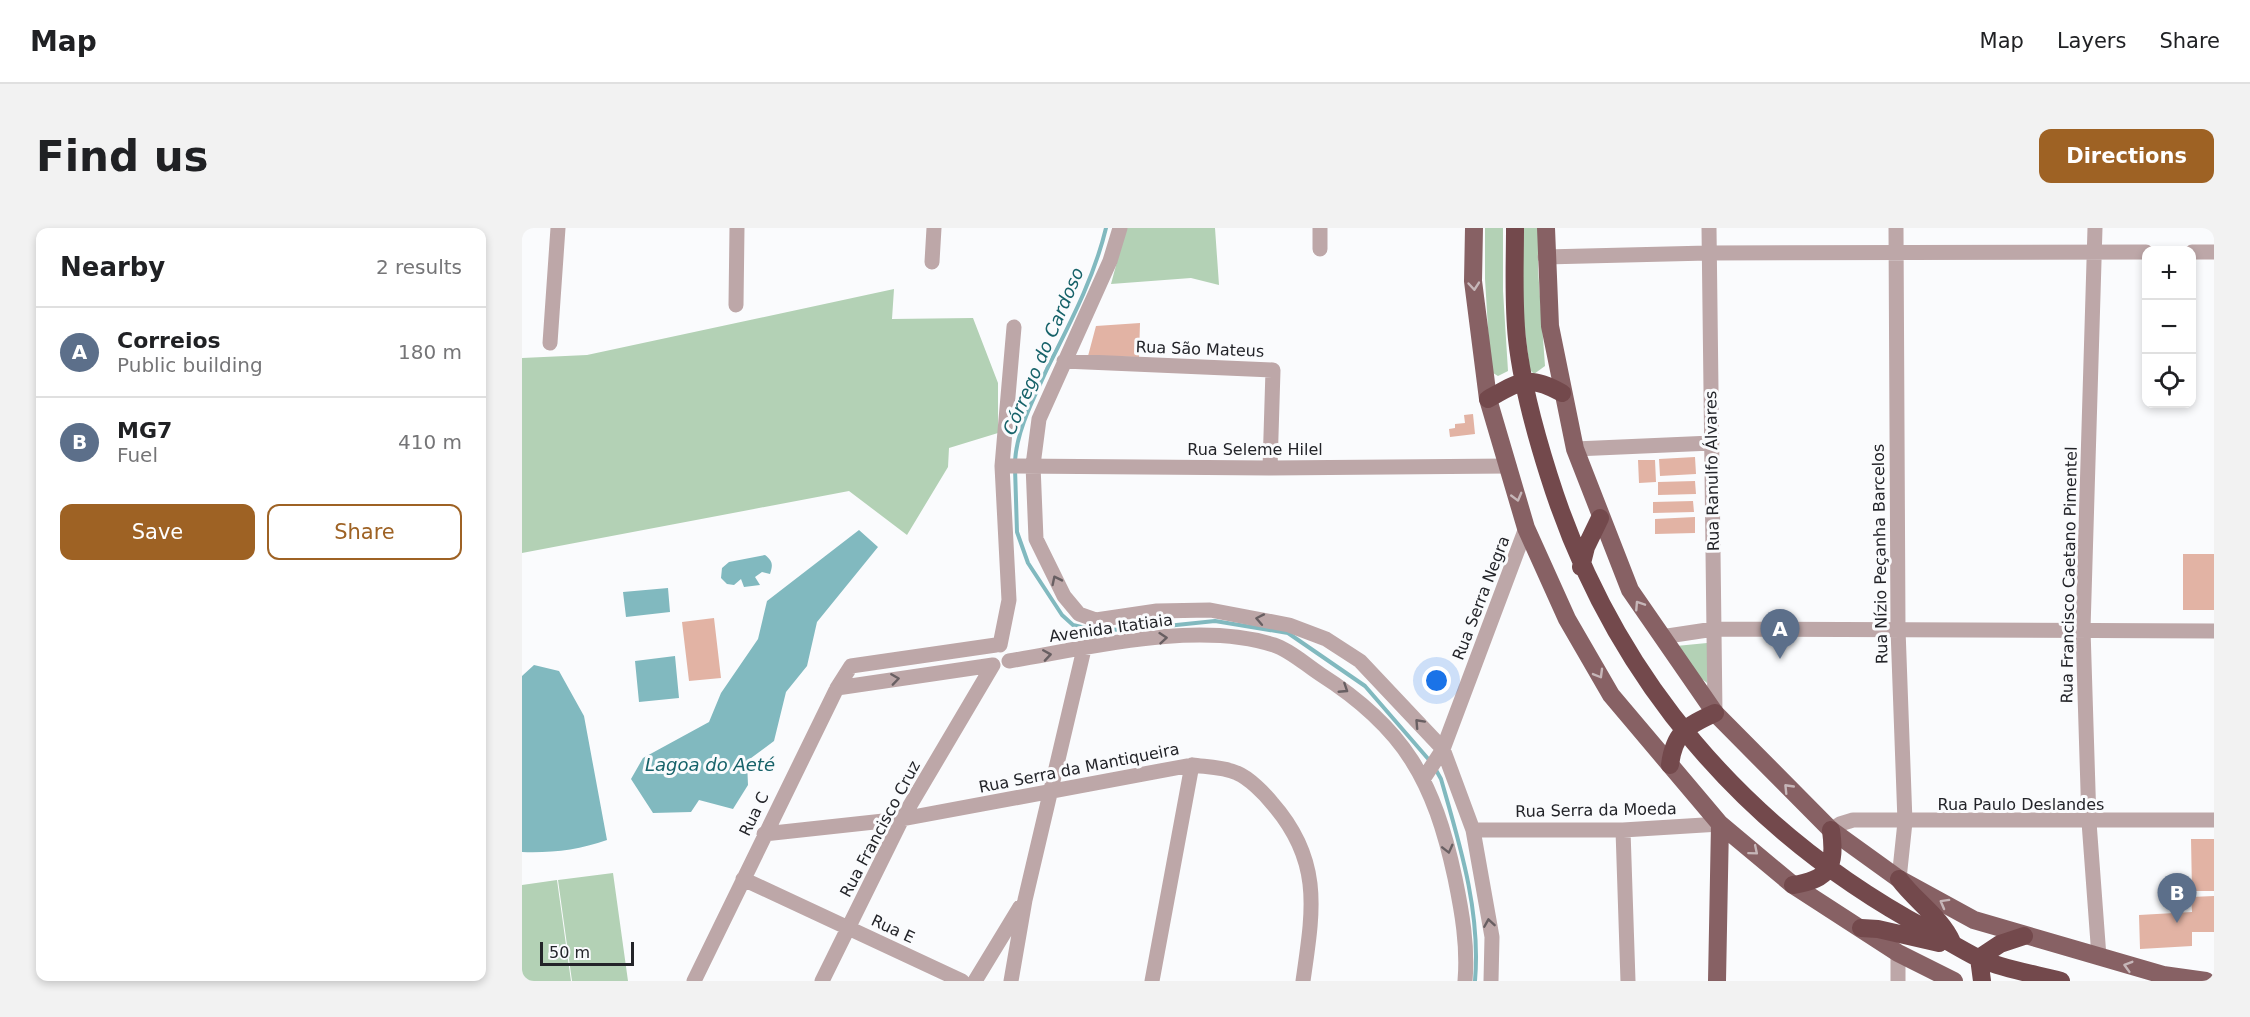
<!DOCTYPE html>
<html lang="en">
<head>
<meta charset="utf-8">
<style>
  :root { --surface:#fff; --page:#f2f2f2; --text:#202124; --muted:#757577; --line:#e0e0e0; --accent:#9e6224 }
  body { margin:0; font-family:"DejaVu Sans",sans-serif; background:var(--page); color:var(--text) }
  .controls { position:absolute; right:18px; top:18px; display:grid; overflow:hidden; border-radius:12px; box-shadow:0 3px 9px #0003 }
  .controls button { width:54px; height:54px; display:grid; place-items:center; padding:0; border:0; border-bottom:2px solid var(--line); background:var(--surface); color:var(--text); font:30px sans-serif }
  .scale { position:absolute; left:18px; bottom:15px; width:94px; box-sizing:border-box; padding-left:6px; border:3px solid #232429; border-top:0; font-size:16px; line-height:21px; white-space:nowrap; color:#232429; -webkit-text-stroke:4px #fafbfd; paint-order:stroke }
  .you { position:absolute; left:915px; top:453px; width:21px; height:21px; margin:-15px; border:4px solid #fff; border-radius:50%; background:#1a73e8; box-shadow:0 0 0 9px #1a73e833 }
  .badge { display:grid; place-items:center; width:39px; height:39px; border-radius:50%; background:var(--accent); color:#fff; font-size:20px; font-weight:700 }
  .pin { position:absolute; translate:-50% -50px; filter:drop-shadow(0 2px 3px #0008) }
  .pin::after { content:''; position:absolute; top:32px; width:21px; height:18px; background:inherit; clip-path:polygon(0 0,100% 0,50% 100%) }
  .list { margin:0; padding:0; list-style:none }
  h2 { display:flex; justify-content:space-between; align-items:center; height:78px; margin:0; padding:0 24px; font-size:26px }
  h2 small { font-size:20px; font-weight:400; color:var(--muted) }
  .list li { display:grid; grid-template-columns:39px 1fr auto; gap:18px; align-items:center; box-sizing:border-box; height:90px; padding:0 24px; border-top:2px solid var(--line) }
  .list b { display:block; font-size:22px; white-space:nowrap }
  .list p { margin:0; font-size:20px; white-space:nowrap; color:var(--muted) }
  .list em { font-size:20px; font-style:normal; color:var(--muted) }
  .actions { display:flex; gap:12px; padding:18px 24px }
  .actions a { flex:1; padding:14px 0; border:2px solid var(--accent); border-radius:12px; text-align:center; font-size:21px; color:var(--accent) }
  .actions .main { background:var(--accent); color:#fff }
  .icon { flex:none; width:33px; height:33px; fill:none; stroke:currentColor; stroke-width:2; stroke-linecap:round; stroke-linejoin:round }
  .map { position:relative; flex:none; width:1692px; height:753px; overflow:hidden; border-radius:12px }
  header { display:flex; align-items:center; gap:36px; box-sizing:border-box; height:84px; padding:0 30px; background:var(--surface); border-bottom:2px solid var(--line) }
  header strong { font-size:28px }
  nav { display:flex; gap:33px; margin-inline-start:auto; font-size:21px }
  .intro { display:flex; align-items:center; justify-content:space-between; box-sizing:border-box; height:144px; padding:0 36px }
  h1 { margin:0; font-size:42px }
  .button { padding:15px 27px; border-radius:12px; background:var(--accent); color:#fff; font-size:21px; font-weight:700 }
  main { display:flex; gap:36px; padding:0 36px }
  aside { flex:1; background:var(--surface); border-radius:12px; box-shadow:0 3px 9px #0003 }
  .map>svg:first-child { display:block }
  .green { fill:#b3d1b5 }
  .water { fill:#81b9bf }
  .lines { fill:none; stroke-linecap:round; stroke-linejoin:round }
  .stream { stroke:#81b9bf; stroke-width:4 }
  .building { fill:#e2b3a4 }
  .minor { stroke:#bda7a8; stroke-width:15 }
  .major { stroke:#876164; stroke-width:18 }
  .highway { stroke:#73494c; stroke-width:18 }
  .oneway { stroke:#c6b6b8 }
  .oneway2 { stroke:#685f62 }
  .labels { text-anchor:middle; dominant-baseline:central; stroke-width:6; stroke-linejoin:round; paint-order:stroke }
  .street-label { font-size:16px; fill:#232429; stroke:#fafbfd }
  .water-label { font-size:18px; font-style:italic; fill:#166269; stroke:#fafbfd }
</style>
</head>
<body>
<header>
<strong>Map</strong>
<nav><a>Map</a><a>Layers</a><a>Share</a></nav>
</header>
<div class="intro"><h1>Find us</h1><a class="button">Directions</a></div>
<main>
<aside>
<h2>Nearby<small>2 results</small></h2>
<ul class="list">
<li><span class="badge" style="background:#5c6f8a">A</span><div><b>Correios</b><p>Public building</p></div><em>180 m</em></li>
<li><span class="badge" style="background:#5c6f8a">B</span><div><b>MG7</b><p>Fuel</p></div><em>410 m</em></li>
</ul>
<div class="actions"><a class="main">Save</a><a>Share</a></div>
</aside>
<div class="map">
<svg width="1692" height="753" viewBox="0 0 1692 753">
  <rect width="100%" height="100%" fill="#fafbfd"/>
  <!-- green -->
  <path class="green" d="M604,0H693L697,57L669,50L589,56Z
    M963,0H981V63L986,143L976,148L971,145L968,134L963,51Z
    M1001,0H1017L1016,41L1023,138L1012,146L1008,142L1000,80Z
    M372,61L370,91L451,90L476,155V205L427,220L426,239L385,307L327,263L0,325V130L65,127Z
    M1185,415V455L1174,446L1154,418Z
    M91,645L106,753H50L36,652Z
    M35,652L49,753H0V657Z"/>
  <!-- water -->
  <path class="water" d="M337,302L356,319L295,394L285,438L264,464L252,513L225,533L226,557L211,581L177,572L169,584L131,585L109,551L121,530L187,494L199,465L236,411L245,373Z
    M243,327C251,333 251,337 248,346L240,344L233,349L238,357L222,359L219,351L212,357L205,356L199,350L200,340L207,334Z
    M146,360L148,384L104,389L101,364Z
    M153,428L157,470L117,474L113,433Z
    M12,437L37,443L62,488L85,612C57,622 30,625 0,624V448Z"/>
  <g class="lines">
    <!-- stream -->
    <path class="stream" d="M493,233C495,201 512,170 525,141C548,95 572,50 584,0
      M493,240L495,304L506,335L540,387L551,397L568,401L606,402L693,393L766,405L843,458L908,533
      M914,542L919,551C938,617 959,684 953,753"/>
  </g>
  <!-- building -->
  <path class="building" d="M618,95L617,129L566,128L574,98Z
    M951,186L953,206L928,209L927,201L933,200V196L943,195L942,187Z
    M1173,229L1174,246L1138,248L1137,231Z
    M1116,232H1133L1134,254L1117,255Z
    M1173,253L1174,266L1136,267V254Z
    M1171,273L1172,284L1131,285V274Z
    M1173,289V305L1133,306V291Z
    M1661,326H1692V382H1661Z
    M192,390L199,450L167,453L160,394Z
    M1669,611H1692V663H1670Z
    M1692,668V704H1670V718L1618,721L1617,687L1670,684L1669,669Z"/>
  <g class="lines">
    <!-- minor -->
    <path class="minor" d="M598,0L588,33L517,191L511,237L514,311L542,368L557,386L574,392L635,383L688,382L767,397L804,411L838,433L921,521L951,602L970,709L969,753
      M1187,0L1193,485
      M1374,0L1376,401L1383,594L1377,651
      M1573,0L1561,401L1567,594L1577,729
      M798,21V0
      M1670,24H1692
      M1023,29L1186,25L1624,24
      M410,34L412,0
      M214,77L215,0
      M28,115L36,0
      M542,133L751,142L748,240
      M1053,221L1190,215
      M480,238L748,240L987,238
      M1139,409L1192,401L1692,403
      M478,417L487,372L480,238L492,99
      M487,433C565,420 675,392 752,417C768,422 784,437 798,446C883,500 912,553 933,650C940,684 946,718 943,753
      M315,460L471,437
      M902,550L921,521L1004,300
      M951,602H1101L1198,596
      M1101,602L1106,753
      M1309,602L1318,596L1331,592H1692
      M242,606L380,591L670,537C684,539 702,539 715,545C727,550 742,565 750,575C801,633 791,683 781,753
      M221,651L440,753
      M1376,725V753
      M172,753L315,460L329,438L474,417
      M300,753L380,591L471,437
      M453,753L498,679
      M489,753L503,672L562,421
      M630,753L670,537"/>
    <!-- major -->
    <path class="major" d="M952,0L951,53L966,171L1004,300L1045,391L1089,467L1198,596L1271,657L1376,725L1432,753
      M1024,0L1028,98L1053,221L1108,362L1193,485L1309,602L1377,651L1452,692L1641,747L1684,753
      M1195,753L1198,596"/>
    <!-- highway -->
    <path class="highway" d="M993,0C993,37 991,74 995,111C1000,157 1013,204 1027,248C1090,449 1223,604 1408,703C1424,712 1440,722 1456,730C1481,741 1512,746 1539,753
      M966,171C998,153 1006,146 1040,165
      M1059,339L1064,319L1078,290
      M1148,537C1152,505 1164,498 1193,485
      M1377,651C1393,673 1419,689 1430,714
      M1271,657C1308,651 1314,639 1309,602
      M1339,700L1356,701L1417,715
      M1457,730L1478,716L1502,708
      M1457,730L1460,753"/>
  </g>
  <!-- one-way arrows -->
  <defs><path id="oneway-chevron" d="M-2-3.5L2.5 0L-2 3.5" fill="none" stroke-width="1.6" stroke-linecap="round" stroke-linejoin="round" transform="scale(1.5)"/></defs>
  <g class="oneway">
    <use href="#oneway-chevron" transform="translate(952 58) rotate(85)"/>
    <use href="#oneway-chevron" transform="translate(995 269) rotate(75)"/>
    <use href="#oneway-chevron" transform="translate(1117 377) rotate(-123)"/>
    <use href="#oneway-chevron" transform="translate(1077 446) rotate(60)"/>
    <use href="#oneway-chevron" transform="translate(1266 560) rotate(-134)"/>
    <use href="#oneway-chevron" transform="translate(1232 623) rotate(40)"/>
    <use href="#oneway-chevron" transform="translate(1422 675) rotate(-151)"/>
    <use href="#oneway-chevron" transform="translate(1606 738) rotate(-164)"/>
  </g>
  <g class="oneway2">
    <use href="#oneway-chevron" transform="translate(534 352) rotate(-116)"/>
    <use href="#oneway-chevron" transform="translate(738 391) rotate(-169)"/>
    <use href="#oneway-chevron" transform="translate(641 410) rotate(-5)"/>
    <use href="#oneway-chevron" transform="translate(525 427) rotate(-9)"/>
    <use href="#oneway-chevron" transform="translate(373 451) rotate(-8)"/>
    <use href="#oneway-chevron" transform="translate(822 461) rotate(33)"/>
    <use href="#oneway-chevron" transform="translate(897 495) rotate(-133)"/>
    <use href="#oneway-chevron" transform="translate(926 621) rotate(76)"/>
    <use href="#oneway-chevron" transform="translate(967 695) rotate(-99)"/>
  </g>
  <g class="labels">
    <!-- street labels -->
    <g class="street-label">
      <text transform="translate(678 121) rotate(2)">Rua São Mateus</text>
      <text x="733" y="221">Rua Seleme Hilel</text>
      <text transform="translate(1190 243) rotate(-91)">Rua Ranulfo Álvares</text>
      <text transform="translate(1358 326) rotate(-91)">Rua Nízio Peçanha Barcelos</text>
      <text transform="translate(1547 347) rotate(-89)">Rua Francisco Caetano Pimentel</text>
      <text transform="translate(959 370) rotate(-69)">Rua Serra Negra</text>
      <text transform="translate(589 400) rotate(-8)">Avenida Itatiaia</text>
      <text transform="translate(557 540) rotate(-11)">Rua Serra da Mantiqueira</text>
      <text x="1499" y="576">Rua Paulo Deslandes</text>
      <text transform="translate(1074 582) rotate(-1)">Rua Serra da Moeda</text>
      <text transform="translate(232 586) rotate(-64)">Rua C</text>
      <text transform="translate(358 601) rotate(-62)">Rua Francisco Cruz</text>
      <text transform="translate(371 701) rotate(25)">Rua E</text>
    </g>
    <!-- water labels -->
    <g class="water-label">
      <text transform="translate(521 123) rotate(-67)">Córrego do Cardoso</text>
      <text x="188" y="536">Lagoa do Aeté</text>
    </g>
  </g>
</svg>
<div class="controls">
<button>+</button>
<button>−</button>
<button><svg class="icon" aria-label="locate" viewBox="0 0 24 24"><circle cx="12" cy="12" r="6"/><path d="M12 2v4M12 18v4M2 12h4M18 12h4"/></svg></button>
</div>
<div class="scale">50 m</div>
<div class="you"></div>
<div class="pin badge" style="left:1258px;top:431px;background:#5c6f8a">A</div>
<div class="pin badge" style="left:1655px;top:695px;background:#5c6f8a">B</div>
</div>
</main>
</body>
</html>
